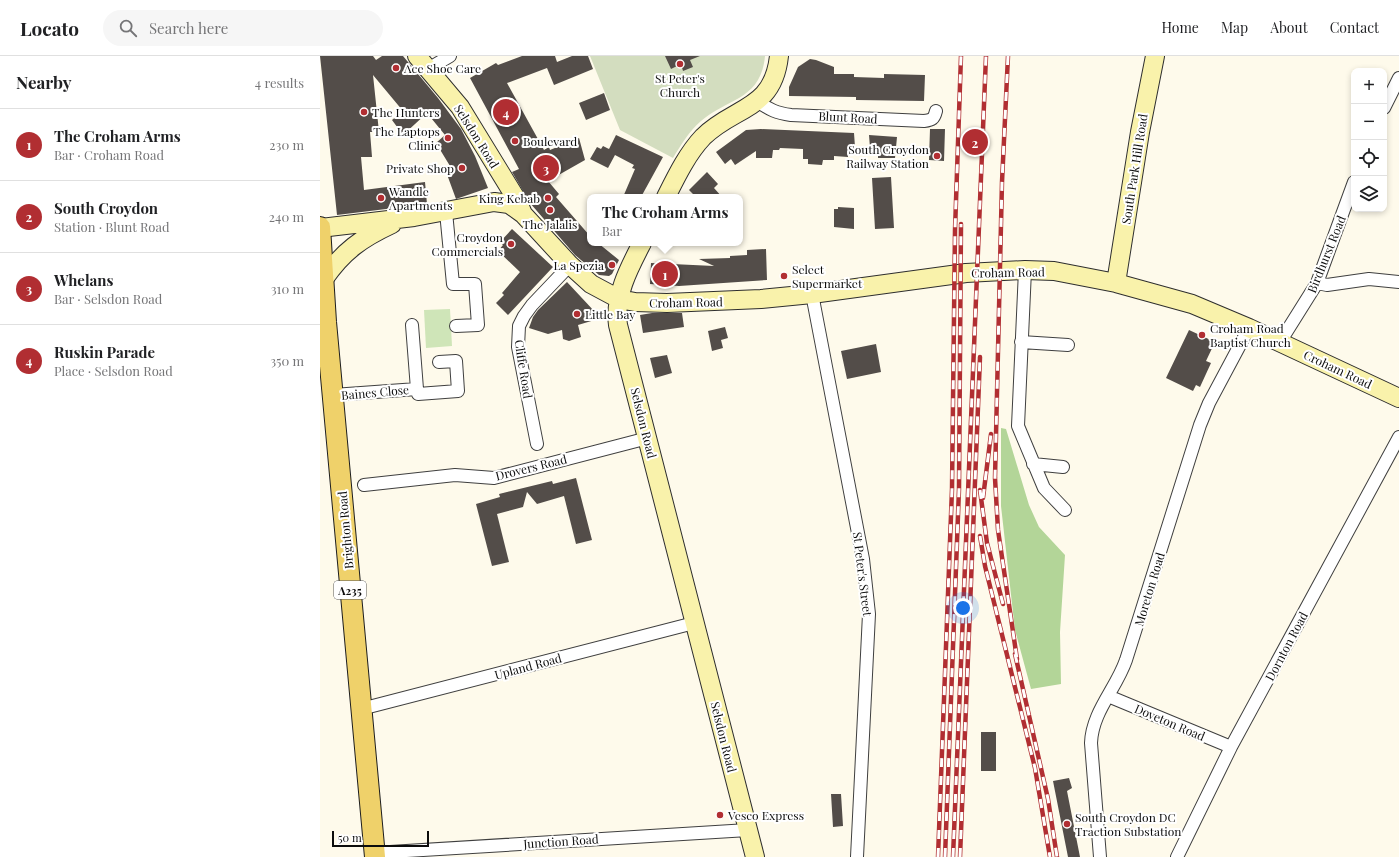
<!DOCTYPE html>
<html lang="en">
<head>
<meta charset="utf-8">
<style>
  :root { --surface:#fff; --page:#f6f6f6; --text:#202124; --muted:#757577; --line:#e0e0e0; --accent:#b12e32 }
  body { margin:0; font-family:"Playfair Display",serif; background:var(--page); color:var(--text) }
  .controls { position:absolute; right:12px; top:12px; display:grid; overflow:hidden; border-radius:8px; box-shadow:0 2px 6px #0003 }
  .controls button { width:36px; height:36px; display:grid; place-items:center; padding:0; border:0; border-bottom:1px solid var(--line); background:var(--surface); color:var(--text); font:20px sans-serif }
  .scale { position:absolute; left:12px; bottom:10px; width:97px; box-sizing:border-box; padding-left:4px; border:2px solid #0c0c0c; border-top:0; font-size:11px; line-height:14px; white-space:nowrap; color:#0c0c0c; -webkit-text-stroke:3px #fff; paint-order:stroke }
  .you { position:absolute; left:643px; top:552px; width:14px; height:14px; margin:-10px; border:3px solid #fff; border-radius:50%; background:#1a73e8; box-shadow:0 0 0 6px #1a73e833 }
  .badge { display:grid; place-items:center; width:26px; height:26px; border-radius:50%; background:var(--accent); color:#fff; font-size:13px; font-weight:700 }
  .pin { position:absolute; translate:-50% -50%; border:2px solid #fff; box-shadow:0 1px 4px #0006 }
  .popup { position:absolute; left:267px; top:138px; width:156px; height:52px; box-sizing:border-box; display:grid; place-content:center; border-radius:8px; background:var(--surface); filter:drop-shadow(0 1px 3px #0005); font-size:13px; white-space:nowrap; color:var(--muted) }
  .popup b { font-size:15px; color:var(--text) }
  .popup::after { content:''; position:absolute; left:50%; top:100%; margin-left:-8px; border:8px solid transparent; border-top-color:var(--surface) }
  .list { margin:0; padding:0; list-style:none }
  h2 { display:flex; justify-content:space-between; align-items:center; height:52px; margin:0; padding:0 16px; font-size:17px }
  h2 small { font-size:13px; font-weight:400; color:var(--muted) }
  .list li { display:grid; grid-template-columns:26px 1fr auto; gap:12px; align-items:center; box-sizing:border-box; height:72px; padding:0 16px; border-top:1px solid var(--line) }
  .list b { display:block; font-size:15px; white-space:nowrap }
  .list p { margin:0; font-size:13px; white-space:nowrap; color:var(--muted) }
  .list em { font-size:13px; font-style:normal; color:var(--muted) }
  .icon { flex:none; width:22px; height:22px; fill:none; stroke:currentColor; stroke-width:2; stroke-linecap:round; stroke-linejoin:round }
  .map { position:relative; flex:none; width:1079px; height:801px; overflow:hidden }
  header { display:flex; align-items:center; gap:24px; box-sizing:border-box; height:56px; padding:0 20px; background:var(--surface); border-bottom:1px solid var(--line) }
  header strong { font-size:19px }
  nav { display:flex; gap:22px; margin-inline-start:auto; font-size:14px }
  .search { width:280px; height:36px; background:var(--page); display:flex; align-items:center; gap:10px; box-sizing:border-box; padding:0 14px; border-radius:22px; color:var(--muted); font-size:15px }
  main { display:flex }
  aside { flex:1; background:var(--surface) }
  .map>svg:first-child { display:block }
  .green { fill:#cfe5b8 }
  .forest { fill:#b3d598 }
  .cemetery { fill:#d3ddbf }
  .building { fill:#534d49 }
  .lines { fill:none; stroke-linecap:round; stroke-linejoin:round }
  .street-casing { stroke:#3f3f3f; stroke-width:14 }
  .secondary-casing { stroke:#2e2e2e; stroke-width:20 }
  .primary-casing { stroke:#1d1d1d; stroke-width:22 }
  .street { stroke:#fff; stroke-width:12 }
  .secondary { stroke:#f9f2ab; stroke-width:18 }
  .primary { stroke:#efd16a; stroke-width:20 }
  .rail-casing { stroke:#b12e32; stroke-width:4.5 }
  .rail { stroke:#fff; stroke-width:3; stroke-dasharray:9; stroke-linecap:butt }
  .poi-dot { fill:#b12e32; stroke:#fff; stroke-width:1.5 }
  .labels { text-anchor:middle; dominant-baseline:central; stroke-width:4; stroke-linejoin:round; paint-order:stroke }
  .shield { fill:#fff; stroke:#555; stroke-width:1 }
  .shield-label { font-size:11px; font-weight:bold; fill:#0c0c0c }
  .poi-label { font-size:12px; fill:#0c0c0c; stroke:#fff; text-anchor:start }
  .street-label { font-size:12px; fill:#0c0c0c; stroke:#fff }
</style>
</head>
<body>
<header>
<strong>Locato</strong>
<div class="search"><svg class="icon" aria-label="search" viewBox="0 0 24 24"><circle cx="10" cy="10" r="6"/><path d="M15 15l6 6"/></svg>Search here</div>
<nav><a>Home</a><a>Map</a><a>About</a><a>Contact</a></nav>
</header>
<main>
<aside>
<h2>Nearby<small>4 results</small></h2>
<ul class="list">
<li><span class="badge">1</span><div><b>The Croham Arms</b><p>Bar · Croham Road</p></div><em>230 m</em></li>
<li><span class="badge">2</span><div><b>South Croydon</b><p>Station · Blunt Road</p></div><em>240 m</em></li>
<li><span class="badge">3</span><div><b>Whelans</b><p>Bar · Selsdon Road</p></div><em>310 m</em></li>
<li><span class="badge">4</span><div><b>Ruskin Parade</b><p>Place · Selsdon Road</p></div><em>350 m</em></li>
</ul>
</aside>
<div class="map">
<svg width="1079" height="801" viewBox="0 0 1079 801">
  <rect width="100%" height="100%" fill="#fefaeb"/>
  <!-- green -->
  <path class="green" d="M130,253L132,290L106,292L104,254Z"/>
  <!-- forest -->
  <path class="forest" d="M681,372L686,373L709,449L719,471L745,499L740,576L741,628L711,633L695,574L681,450Z"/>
  <!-- cemetery -->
  <path class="cemetery" d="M270,0H445C441,44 408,42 381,65C369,75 361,89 353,102L300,74Z"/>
  <!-- building -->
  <path class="building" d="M0,0H53L56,4L62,0H83L118,42L141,73L155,100L168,132L136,143L125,113L130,110L116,87L125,79L107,57L83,79L72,64L83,55L53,19L59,76H50L52,101H41L44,134L105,126L107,148L17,159Z
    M202,0H235L237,6L252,0H268L273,13L234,29L227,12L187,27L224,94L229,91L230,94L259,82L265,104L228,125L239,138L236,141L270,180V187H278L299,204L292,218L289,220L279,219L255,199L210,147L192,116L199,113L150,22L176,7L178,9Z
    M345,0H380L370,4L373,11L363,15L361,8L351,13Z
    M490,3L496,4L514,11V18H534V21L564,22V18L605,19L604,45L536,44V41L469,40V31L478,11Z
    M284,37L290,54L266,64L259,47Z
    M441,73L534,77L535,91H528V101L514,100V104H503L502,109L488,108V103H483V93L460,92L459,94H453L452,102H436V95L415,109L411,103L405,108L396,96L426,74Z
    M610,73H625L624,105L609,104Z
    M296,79L343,101L321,141H303L315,113L312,112L314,109L295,99L288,112L270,103L277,91L281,93L283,90L289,93Z
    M549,79L577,81L575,102H558V95H552L553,92H550Z
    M387,116L398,128L394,132L402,141H376L369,134Z
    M571,121L574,172L555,173L552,122Z
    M518,151L534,152V173L514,171V153H518Z
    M192,173L233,211L188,259L176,247L184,239L182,237L200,216L178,195L183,189L180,186Z
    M446,193L447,224L359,230L330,228L331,207L394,210L379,203L410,202V200L427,199V194Z
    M247,226L275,256L278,263L258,269L261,281L249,285L243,283L242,274L228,278L209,272L213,261L218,254Z
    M332,257H362L364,271L323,277L320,259Z
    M405,271L408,282L401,284L403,292L392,295L388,275Z
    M869,274L895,286L886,305L891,307L880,331L876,329L873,335L846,322Z
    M556,288L561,316L527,323L521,295Z
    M347,299L352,317L335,322L330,302Z
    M256,422L272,484L256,488L244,440L217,448L207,436L203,451L177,458L189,506L172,510L156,448L180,441L179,438L232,425L233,428Z
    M661,676H676V715H661Z
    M749,722L752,732L747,735L760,801H748L733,725Z
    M511,738H521L523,770L513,771Z"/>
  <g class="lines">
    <!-- street casing -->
    <g class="street-casing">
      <path id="street" d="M108,13L130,0
        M438,45C449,54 457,57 471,59L604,65C612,64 614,63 616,55
        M1064,52L1079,22
        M126,156L133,228H155L158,269L136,270
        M705,214L698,370L724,432L745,454
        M997,227L1007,229L1049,223L1079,226
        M492,238L543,503L549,558L537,801
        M701,286L748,289
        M960,286L997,227L1034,126
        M97,333L98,338L138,335L136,305L119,306
        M13,339L97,333L92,269
        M217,388L198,291L199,270L204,260L212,249L250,209
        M713,408L743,411
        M44,429L135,419L174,422L328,382
        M788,640L911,691
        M41,653L374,567
        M54,797L428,774
        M780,801L771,687C772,656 796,633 806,604L880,369L889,347L929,272
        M857,801L911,691L1079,381"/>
    </g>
    <!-- secondary casing -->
    <g class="secondary-casing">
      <path id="secondary" d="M97,0L140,51L197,144L203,158L250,209L271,228L299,243L315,246L347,247L441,243L492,238L646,217L705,214L734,215L796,227L872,248L929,272L1079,342
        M346,141C356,121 367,98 383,81C414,50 453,55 459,0
        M0,172L94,161L174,146L189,148L203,158
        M322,187C309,212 294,240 298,269L435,801
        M4,223C23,195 42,182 72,168
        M796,227L820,76L835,0"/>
    </g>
    <!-- primary casing -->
    <g class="primary-casing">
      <path id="primary" d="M0,171L6,266L55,801"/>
    </g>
    <!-- street -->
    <use href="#street" class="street"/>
    <!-- secondary -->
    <use href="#secondary" class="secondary"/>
    <!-- primary -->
    <use href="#primary" class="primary"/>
    <!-- rail casing -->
    <g class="rail-casing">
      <path id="rail" d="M688,0L682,126L675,422L678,474L697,603
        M660,434L667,487L683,548
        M663,442L671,378
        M660,480L665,510L715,712L730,801
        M695,598L728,743L737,801
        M618,801L632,433L635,174L641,0
        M625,801L639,433L641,168
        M633,801L666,0
        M640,801L660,301"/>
    </g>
    <!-- rail -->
    <use href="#rail" class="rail"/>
  </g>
  <!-- markers -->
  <g class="poi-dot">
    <circle cx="360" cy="8" r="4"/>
    <circle cx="76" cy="12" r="4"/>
    <circle cx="44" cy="56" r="4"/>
    <circle cx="128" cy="82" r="4"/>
    <circle cx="195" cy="85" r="4"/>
    <circle cx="617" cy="100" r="4"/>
    <circle cx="142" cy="112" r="4"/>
    <circle cx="61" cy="142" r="4"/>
    <circle cx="228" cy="142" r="4"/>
    <circle cx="230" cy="154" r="4"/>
    <circle cx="191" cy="188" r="4"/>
    <circle cx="292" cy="209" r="4"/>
    <circle cx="464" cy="220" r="4"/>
    <circle cx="257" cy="258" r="4"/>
    <circle cx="882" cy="279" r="4"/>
    <circle cx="400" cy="759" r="4"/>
    <circle cx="747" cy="768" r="4"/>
  </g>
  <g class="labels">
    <!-- shield labels -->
    <rect class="shield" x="14" y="525" width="32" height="18" rx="3"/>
    <g class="shield-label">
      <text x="30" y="534">A235</text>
    </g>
    <!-- poi labels -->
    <g class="poi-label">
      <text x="84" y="12">Ace Shoe Care</text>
      <text x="360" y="22" text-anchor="middle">St Peter's<tspan x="360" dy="14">Church</tspan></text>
      <text x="52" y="56">The Hunters</text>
      <text x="120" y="75" text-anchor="end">The Laptops<tspan x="120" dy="14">Clinic</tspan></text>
      <text x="203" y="85">Boulevard</text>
      <text x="609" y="93" text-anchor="end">South Croydon<tspan x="609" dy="14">Railway Station</tspan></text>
      <text x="134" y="112" text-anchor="end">Private Shop</text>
      <text x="69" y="135">Wandle<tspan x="69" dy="14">Apartments</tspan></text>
      <text x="220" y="142" text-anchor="end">King Kebab</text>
      <text x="230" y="168" text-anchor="middle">The Jalalis</text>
      <text x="183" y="181" text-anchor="end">Croydon<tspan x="183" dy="14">Commercials</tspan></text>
      <text x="284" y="209" text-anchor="end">La Spezia</text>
      <text x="472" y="213">Select<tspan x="472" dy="14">Supermarket</tspan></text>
      <text x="265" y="258">Little Bay</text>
      <text x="890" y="272">Croham Road<tspan x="890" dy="14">Baptist Church</tspan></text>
      <text x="408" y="759">Vesco Express</text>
      <text x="755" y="761">South Croydon DC<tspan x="755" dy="14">Traction Substation</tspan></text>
    </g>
    <!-- street labels -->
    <g class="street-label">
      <text transform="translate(528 61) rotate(3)">Blunt Road</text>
      <text transform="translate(157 80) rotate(58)">Selsdon Road</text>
      <text transform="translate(814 113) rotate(-81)">South Park Hill Road</text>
      <text transform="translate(1006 198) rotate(-68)">Birdhurst Road</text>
      <text transform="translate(688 216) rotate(-1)">Croham Road</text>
      <text transform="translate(366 246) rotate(-1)">Croham Road</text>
      <text transform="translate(204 313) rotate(81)">Cliffe Road</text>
      <text transform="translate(1018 313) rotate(25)">Croham Road</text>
      <text transform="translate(55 336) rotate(-5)">Baines Close</text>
      <text transform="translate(324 367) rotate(76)">Selsdon Road</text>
      <text transform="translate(211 411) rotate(-14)">Drovers Road</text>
      <text transform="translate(25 474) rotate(-95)">Brighton Road</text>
      <text transform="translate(543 518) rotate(83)">St Peter's Street</text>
      <text transform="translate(829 533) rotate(-73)">Moreton Road</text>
      <text transform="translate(966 590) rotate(-62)">Dornton Road</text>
      <text transform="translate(208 610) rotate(-15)">Upland Road</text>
      <text transform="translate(850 666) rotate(23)">Doveton Road</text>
      <text transform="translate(404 681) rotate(76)">Selsdon Road</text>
      <text transform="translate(241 785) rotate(-4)">Junction Road</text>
    </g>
  </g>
</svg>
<div class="controls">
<button>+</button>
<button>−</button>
<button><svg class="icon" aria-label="locate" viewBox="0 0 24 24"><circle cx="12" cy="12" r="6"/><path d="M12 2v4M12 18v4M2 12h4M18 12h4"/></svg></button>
<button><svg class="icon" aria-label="layers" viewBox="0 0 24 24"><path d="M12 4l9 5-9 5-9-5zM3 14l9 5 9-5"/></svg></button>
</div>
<div class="scale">50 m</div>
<div class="you"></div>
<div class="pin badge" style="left:345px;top:218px">1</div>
<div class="popup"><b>The Croham Arms</b>Bar</div>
<div class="pin badge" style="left:655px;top:86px">2</div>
<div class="pin badge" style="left:226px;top:112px">3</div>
<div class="pin badge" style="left:186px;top:56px">4</div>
</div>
</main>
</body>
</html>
